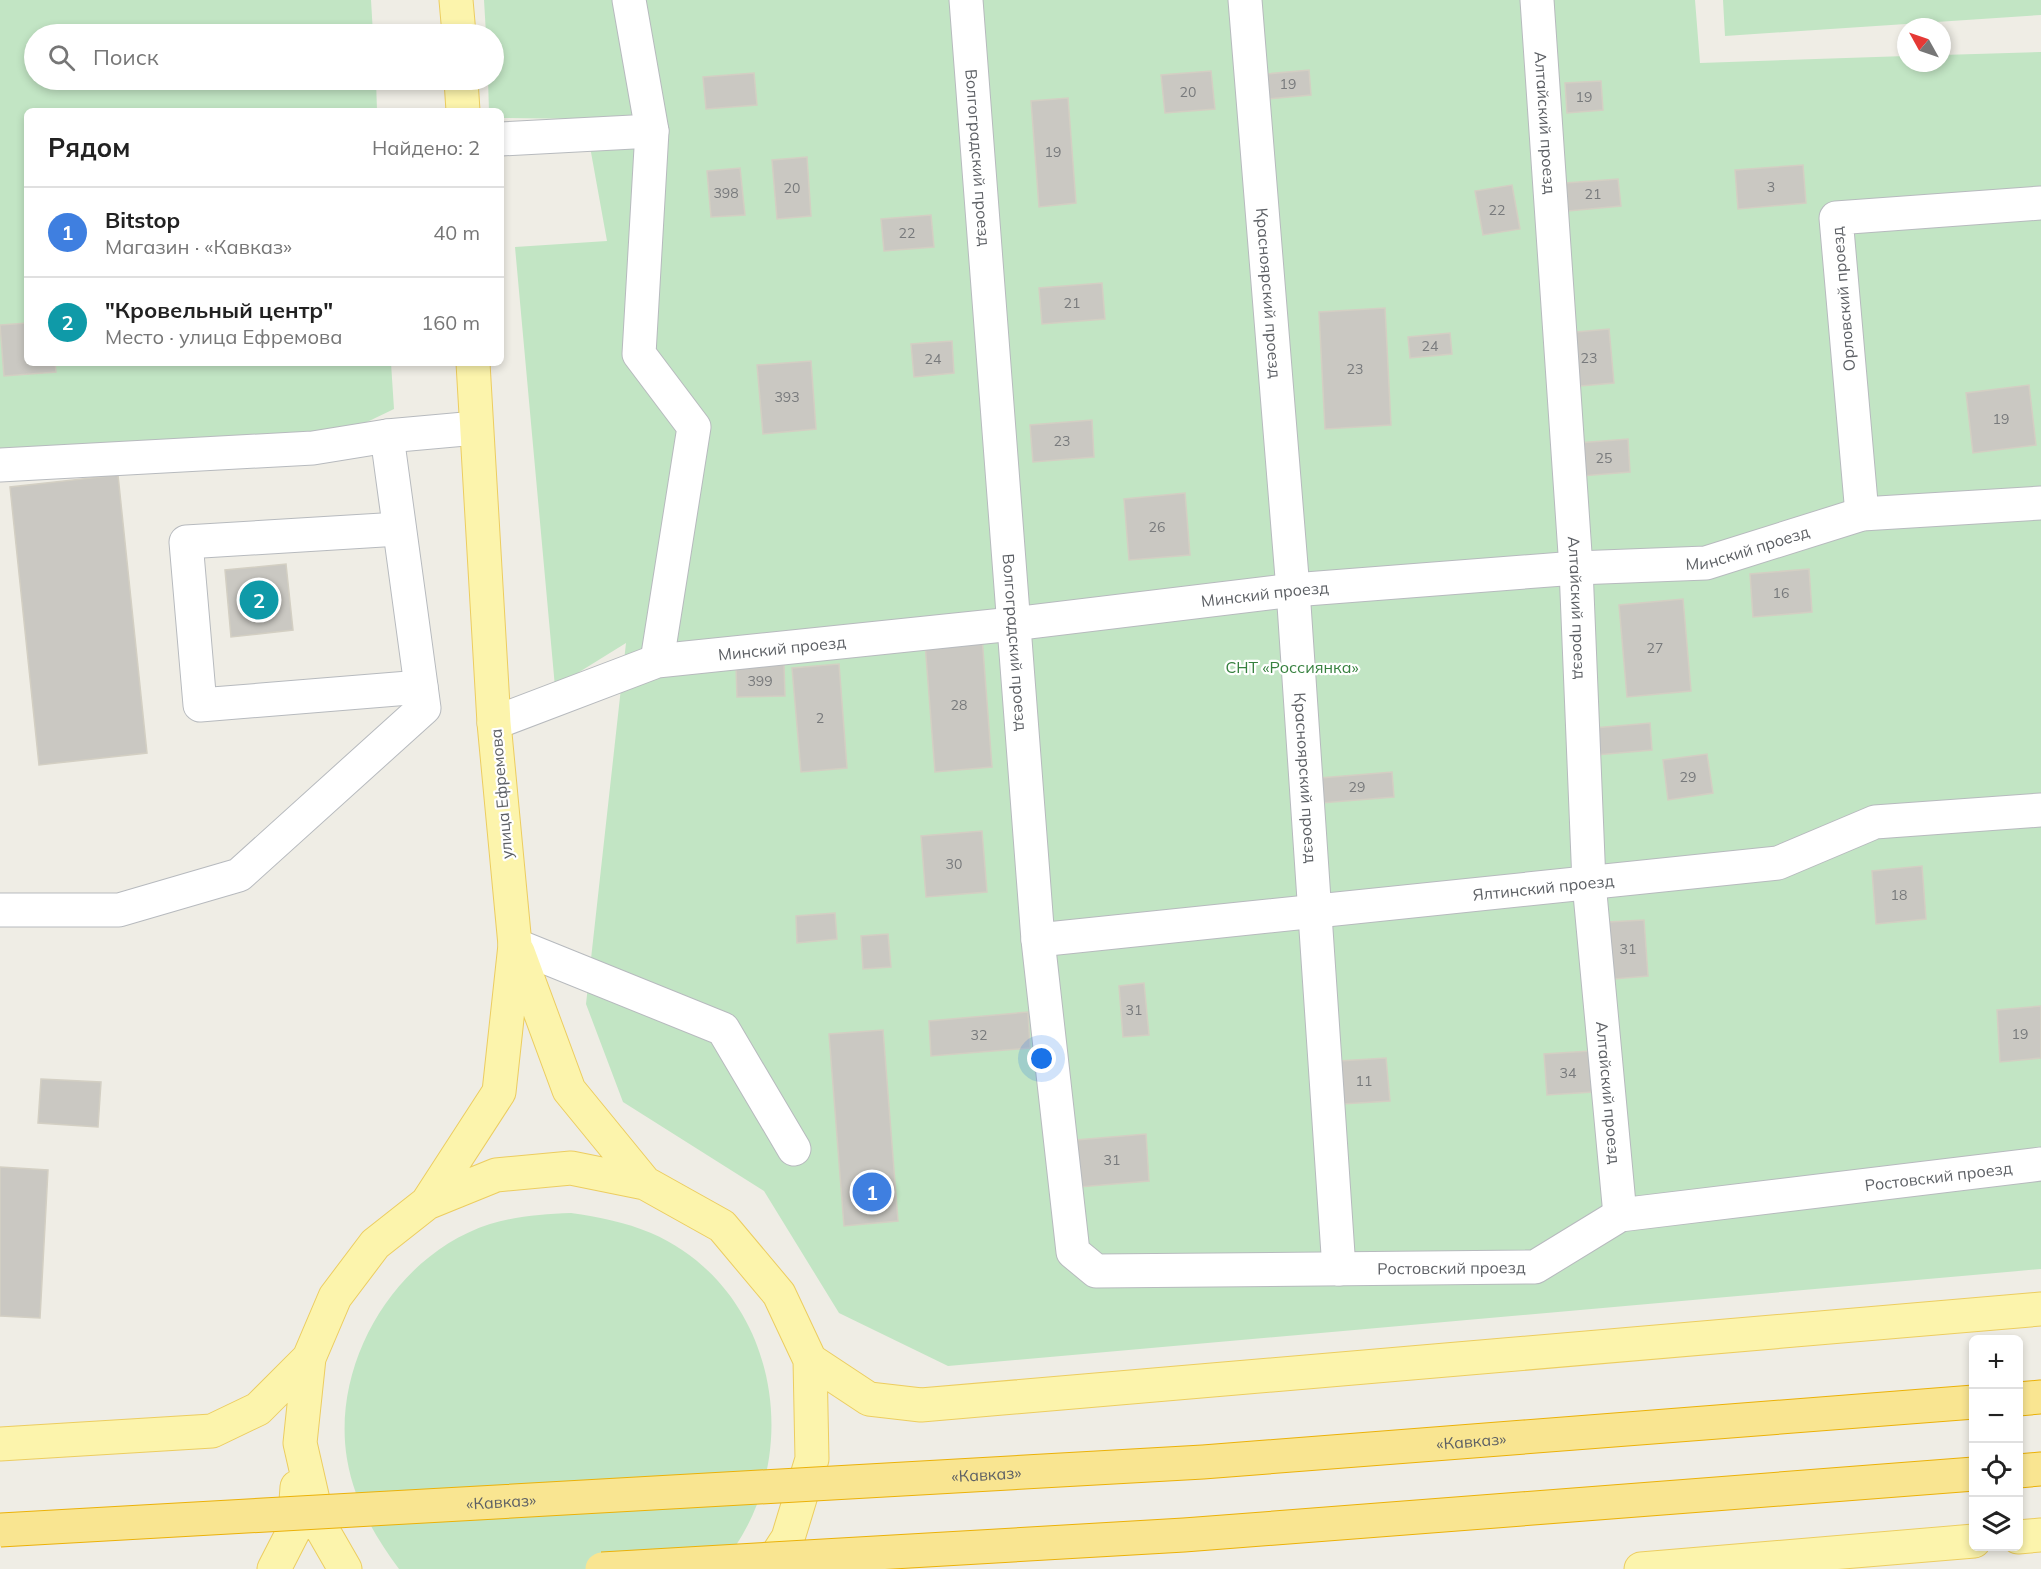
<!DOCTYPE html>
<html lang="ru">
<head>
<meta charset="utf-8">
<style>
  :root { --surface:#fff; --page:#f6f6f6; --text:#222; --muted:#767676; --line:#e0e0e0; --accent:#1a73e8 }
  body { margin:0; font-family:Mulish,sans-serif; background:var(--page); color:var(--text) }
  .controls { position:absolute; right:18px; bottom:18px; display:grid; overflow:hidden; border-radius:9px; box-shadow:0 3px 9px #0003 }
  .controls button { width:54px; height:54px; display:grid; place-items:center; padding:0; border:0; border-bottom:2px solid var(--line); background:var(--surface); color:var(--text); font:30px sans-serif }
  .compass { position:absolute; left:1897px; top:18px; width:54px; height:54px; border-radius:50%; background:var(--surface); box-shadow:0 3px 9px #0003; rotate:310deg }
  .you { position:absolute; left:1042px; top:1059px; width:21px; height:21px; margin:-15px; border:4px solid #fff; border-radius:50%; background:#1a73e8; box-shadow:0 0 0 9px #1a73e833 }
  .badge { display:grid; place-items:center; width:39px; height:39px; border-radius:50%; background:var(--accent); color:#fff; font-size:20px; font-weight:700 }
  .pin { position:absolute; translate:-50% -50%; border:3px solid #fff; box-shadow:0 2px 6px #0006 }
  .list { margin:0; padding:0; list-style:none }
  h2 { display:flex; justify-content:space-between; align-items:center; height:78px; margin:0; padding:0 24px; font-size:26px }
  h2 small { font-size:20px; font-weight:400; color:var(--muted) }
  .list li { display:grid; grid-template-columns:39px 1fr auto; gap:18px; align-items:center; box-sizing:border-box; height:90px; padding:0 24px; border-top:2px solid var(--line) }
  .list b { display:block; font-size:22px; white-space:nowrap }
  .list p { margin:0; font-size:20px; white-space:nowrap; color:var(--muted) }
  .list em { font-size:20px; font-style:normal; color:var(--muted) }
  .icon { flex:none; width:33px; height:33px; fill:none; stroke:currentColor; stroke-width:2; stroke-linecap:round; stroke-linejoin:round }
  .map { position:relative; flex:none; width:2041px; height:1569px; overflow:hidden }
  .search { position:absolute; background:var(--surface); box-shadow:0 3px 9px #0003; left:24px; top:24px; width:480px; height:66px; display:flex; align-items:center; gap:15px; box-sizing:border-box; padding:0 21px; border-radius:33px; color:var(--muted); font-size:22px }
  .panel { position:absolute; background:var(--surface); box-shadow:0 3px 9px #0003; left:24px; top:108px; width:480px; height:258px; border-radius:9px }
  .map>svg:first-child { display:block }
  .green { fill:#c2e5c4 }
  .building { fill:#cac8c2; stroke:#d3cfc3; stroke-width:1.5 }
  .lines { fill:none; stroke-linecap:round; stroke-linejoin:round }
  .minor-casing { stroke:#b7babe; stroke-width:35 }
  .major-casing { stroke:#eccd60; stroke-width:35 }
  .highway-casing { stroke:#ebb108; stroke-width:35 }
  .minor { stroke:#fff; stroke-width:33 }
  .major { stroke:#fcf4ac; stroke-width:33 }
  .highway { stroke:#f9e591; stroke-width:33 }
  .highway-bridge-casing { stroke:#ebb108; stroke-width:35; stroke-linecap:butt }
  .highway-bridge { stroke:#f9e591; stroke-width:33 }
  .labels { text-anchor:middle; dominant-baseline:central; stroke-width:4.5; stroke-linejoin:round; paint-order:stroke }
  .number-label { font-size:14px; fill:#787a7c }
  .street-label { font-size:16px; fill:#5d6065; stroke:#fff }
  .park-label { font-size:16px; fill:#37813f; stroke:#fff }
</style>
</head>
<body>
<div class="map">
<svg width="2041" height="1569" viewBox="0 0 2041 1569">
  <rect width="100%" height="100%" fill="#efede5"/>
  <!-- green -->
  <path class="green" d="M0,0H371L373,34H34V80H376L377,111H27V363H391L394,409L313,448L0,465Z
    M484,0H1695L1700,63L1906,56V63H1942V55L2041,52V1269L948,1366L839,1313L764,1191L623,1102L586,1004L626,643L555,687L515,247L607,241L585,119L501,118V111H489L488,80H494V34H486Z
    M1723,0H2041V15L1725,36Z
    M571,1213C599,1217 625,1222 651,1233C782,1290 809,1466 718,1569H399C374,1535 354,1501 347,1459C331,1362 396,1254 490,1224C517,1216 543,1214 571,1213Z"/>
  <!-- building -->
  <path class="building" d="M1309,70L1311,95L1268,99L1266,74Z
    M1211,71L1215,109L1165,113L1161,75Z
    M754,73L757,105L706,109L703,77Z
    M1601,81L1603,110L1567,113L1565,83Z
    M1068,98L1076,203L1039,207L1031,101Z
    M807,157L811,216L777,219L772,160Z
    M1803,165L1806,203L1738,209L1735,170Z
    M740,168L745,215L711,217L707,171Z
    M1618,179L1621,206L1568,211L1566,183Z
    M1512,185L1520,229L1483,235L1475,191Z
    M931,215L934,247L884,251L881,219Z
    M1102,283L1105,319L1042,324L1039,288Z
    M1385,308L1391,425L1325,429L1319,312Z
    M27,323V363H55L56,372L4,376L0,325Z
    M1609,329L1614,383L1569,387L1565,333Z
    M1450,333L1452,354L1410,358L1408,337Z
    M952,341L954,373L914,377L911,344Z
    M811,361L816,429L763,434L757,365Z
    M2029,385L2036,445L1973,453L1966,393Z
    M1092,420L1094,457L1033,462L1030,425Z
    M1628,439L1630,472L1581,476L1578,443Z
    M118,475L147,753L39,765L10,487Z
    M1185,493L1190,555L1129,560L1124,499Z
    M286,564L293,630L231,637L225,570Z
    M1809,569L1812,612L1753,617L1750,574Z
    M1683,599L1691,691L1627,697L1619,605Z
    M982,637L992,767L935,772L925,643Z
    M839,664L847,768L801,772L792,668Z
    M784,665L785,696L737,697L736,667Z
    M1650,723L1652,750L1596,755L1594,728Z
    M1707,754L1713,793L1668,800L1663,760Z
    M1392,772L1394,797L1321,803L1320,778Z
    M982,831L987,892L926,897L921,836Z
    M1922,866L1926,919L1876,924L1872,871Z
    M835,913L837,939L797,943L796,916Z
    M1644,920L1648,976L1613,979L1608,922Z
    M888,934L891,967L863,969L861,936Z
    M1144,983L1149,1035L1123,1037L1119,986Z
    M2041,1006V1058L2000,1062L1997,1010Z
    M1028,1012L1030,1048L931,1056L929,1021Z
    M883,1030L898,1221L844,1226L829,1034Z
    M1590,1051L1593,1092L1547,1095L1544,1054Z
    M1386,1058L1390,1101L1342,1104L1339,1061Z
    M41,1079L101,1082L98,1127L38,1123Z
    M1146,1134L1149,1181L1079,1187L1076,1140Z
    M0,1167L48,1170L40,1318L0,1316Z"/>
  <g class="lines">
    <!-- minor casing -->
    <g class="minor-casing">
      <g id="minor">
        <path d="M629,0L652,131L639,354L694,427L657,661"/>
        <path id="s1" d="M966,0L1038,940L1073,1252L1096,1271L1535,1267L1620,1215L2041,1164"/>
        <path id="s2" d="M1245,0L1293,590L1339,1269"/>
        <path id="s3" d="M1537,0L1576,568L1589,883L1620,1215"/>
        <path d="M501,139L652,131"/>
        <path d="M0,465L313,448L387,436L476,428"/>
        <path d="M1862,514L1836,218L2041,203"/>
        <path d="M399,529L186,542L200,705L421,687"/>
        <path id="s4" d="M494,723L657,661L1013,624L1293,590L1576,568L1706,563L1862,514L2041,503"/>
        <path d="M0,910H119L239,875L424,708L387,436"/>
        <path id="s5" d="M1038,940L1778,863L1875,822L2041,810"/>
        <path d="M515,945L723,1029L794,1149"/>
      </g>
    </g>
    <!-- major casing -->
    <g class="major-casing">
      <path id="major" d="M456,0L459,34
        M461,80L463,111
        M518,952L569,1090L645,1183
        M427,1203L499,1092L515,945L494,723L473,363
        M810,1360L869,1399L921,1405L2041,1309
        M0,1444L212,1431L258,1409L309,1358
        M2018,1537L2041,1535
        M274,1569L294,1530L297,1487
        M345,1569L318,1522L300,1443L309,1358L335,1297L375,1244L427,1203L496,1175L571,1168L645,1183L722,1226L779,1294L810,1360L812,1459L788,1538L768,1569
        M1641,1569L1974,1541"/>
    </g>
    <!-- highway casing -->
    <g class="highway-casing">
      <path id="highway" d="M2018,1399L2041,1397
        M2018,1471L2041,1469"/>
    </g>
    <!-- minor -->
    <use href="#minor" class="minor"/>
    <!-- major -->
    <use href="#major" class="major"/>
    <!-- highway -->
    <use href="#highway" class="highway"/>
    <!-- highway-bridge casing -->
    <g class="highway-bridge-casing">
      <g id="highway-bridge">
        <path id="s6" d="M0,1530L1203,1462L1974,1402"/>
        <path d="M602,1569L1184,1535L1974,1474"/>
      </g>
    </g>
    <!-- highway-bridge -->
    <use href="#highway-bridge" class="highway-bridge"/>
  </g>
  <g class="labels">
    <!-- number labels -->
    <g class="number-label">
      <text x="1288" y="84">19</text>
      <text x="1188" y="92">20</text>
      <text x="1584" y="97">19</text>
      <text x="1053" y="152">19</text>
      <text x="1771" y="187">3</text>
      <text x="792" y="188">20</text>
      <text x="726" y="193">398</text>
      <text x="1593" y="194">21</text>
      <text x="1497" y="210">22</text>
      <text x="907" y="233">22</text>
      <text x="1072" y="303">21</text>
      <text x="1430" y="346">24</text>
      <text x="1589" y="358">23</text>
      <text x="933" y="359">24</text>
      <text x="1355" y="369">23</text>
      <text x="787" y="397">393</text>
      <text x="2001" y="419">19</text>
      <text x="1062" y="441">23</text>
      <text x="1604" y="458">25</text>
      <text x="1157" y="527">26</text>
      <text x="1781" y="593">16</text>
      <text x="1655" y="648">27</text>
      <text x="760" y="681">399</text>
      <text x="959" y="705">28</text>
      <text x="820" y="718">2</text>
      <text x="1688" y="777">29</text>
      <text x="1357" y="787">29</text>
      <text x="954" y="864">30</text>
      <text x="1899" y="895">18</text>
      <text x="1628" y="949">31</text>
      <text x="1134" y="1010">31</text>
      <text x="2020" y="1034">19</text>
      <text x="979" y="1035">32</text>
      <text x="1568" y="1073">34</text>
      <text x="1364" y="1081">11</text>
      <text x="1112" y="1160">31</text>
    </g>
    <!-- street labels -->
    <g class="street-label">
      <text stroke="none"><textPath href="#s3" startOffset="123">Алтайский проезд</textPath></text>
      <text stroke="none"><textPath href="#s1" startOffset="158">Волгоградский проезд</textPath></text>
      <text stroke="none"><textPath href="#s2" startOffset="294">Красноярский проезд</textPath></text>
      <text transform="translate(1843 299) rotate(-95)">Орловский проезд</text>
      <text stroke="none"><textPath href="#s4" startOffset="1272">Минский проезд</textPath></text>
      <text stroke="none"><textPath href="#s4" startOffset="786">Минский проезд</textPath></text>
      <text stroke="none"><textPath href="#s3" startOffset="609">Алтайский проезд</textPath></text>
      <text stroke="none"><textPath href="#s1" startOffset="644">Волгоградский проезд</textPath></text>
      <text stroke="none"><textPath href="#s4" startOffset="300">Минский проезд</textPath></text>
      <text stroke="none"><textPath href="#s2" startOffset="780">Красноярский проезд</textPath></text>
      <text transform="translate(501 794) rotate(-95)">улица Ефремова</text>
      <text stroke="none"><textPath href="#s5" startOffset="508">Ялтинский проезд</textPath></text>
      <text stroke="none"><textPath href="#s3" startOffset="1095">Алтайский проезд</textPath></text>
      <text stroke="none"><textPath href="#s1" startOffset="2146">Ростовский проезд</textPath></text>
      <text stroke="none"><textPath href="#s1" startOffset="1642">Ростовский проезд</textPath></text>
      <text stroke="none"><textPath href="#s6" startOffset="1474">«Кавказ»</textPath></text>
      <text stroke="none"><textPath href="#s6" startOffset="988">«Кавказ»</textPath></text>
      <text stroke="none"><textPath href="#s6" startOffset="502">«Кавказ»</textPath></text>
    </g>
    <!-- park labels -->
    <g class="park-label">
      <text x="1292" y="667">СНТ «Россиянка»</text>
    </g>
  </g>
</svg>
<div class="controls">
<button>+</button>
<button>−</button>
<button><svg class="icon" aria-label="locate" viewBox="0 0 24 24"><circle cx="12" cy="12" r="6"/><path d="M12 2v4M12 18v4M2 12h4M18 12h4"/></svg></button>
<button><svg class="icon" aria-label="layers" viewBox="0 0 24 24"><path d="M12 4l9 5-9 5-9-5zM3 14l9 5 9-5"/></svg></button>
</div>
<svg class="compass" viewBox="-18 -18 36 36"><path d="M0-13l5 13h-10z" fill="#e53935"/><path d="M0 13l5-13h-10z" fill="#767676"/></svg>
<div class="you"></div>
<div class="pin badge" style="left:872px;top:1192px;background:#3f7fe0">1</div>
<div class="pin badge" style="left:259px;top:600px;background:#0f9aa8">2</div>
<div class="search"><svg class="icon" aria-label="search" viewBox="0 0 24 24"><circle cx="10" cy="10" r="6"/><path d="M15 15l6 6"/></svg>Поиск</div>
<section class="panel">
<h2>Рядом<small>Найдено: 2</small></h2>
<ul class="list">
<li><span class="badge" style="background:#3f7fe0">1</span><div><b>Bitstop</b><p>Магазин · «Кавказ»</p></div><em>40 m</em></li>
<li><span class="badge" style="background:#0f9aa8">2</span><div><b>&quot;Кровельный центр&quot;</b><p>Место · улица Ефремова</p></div><em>160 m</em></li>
</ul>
</section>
</div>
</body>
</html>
